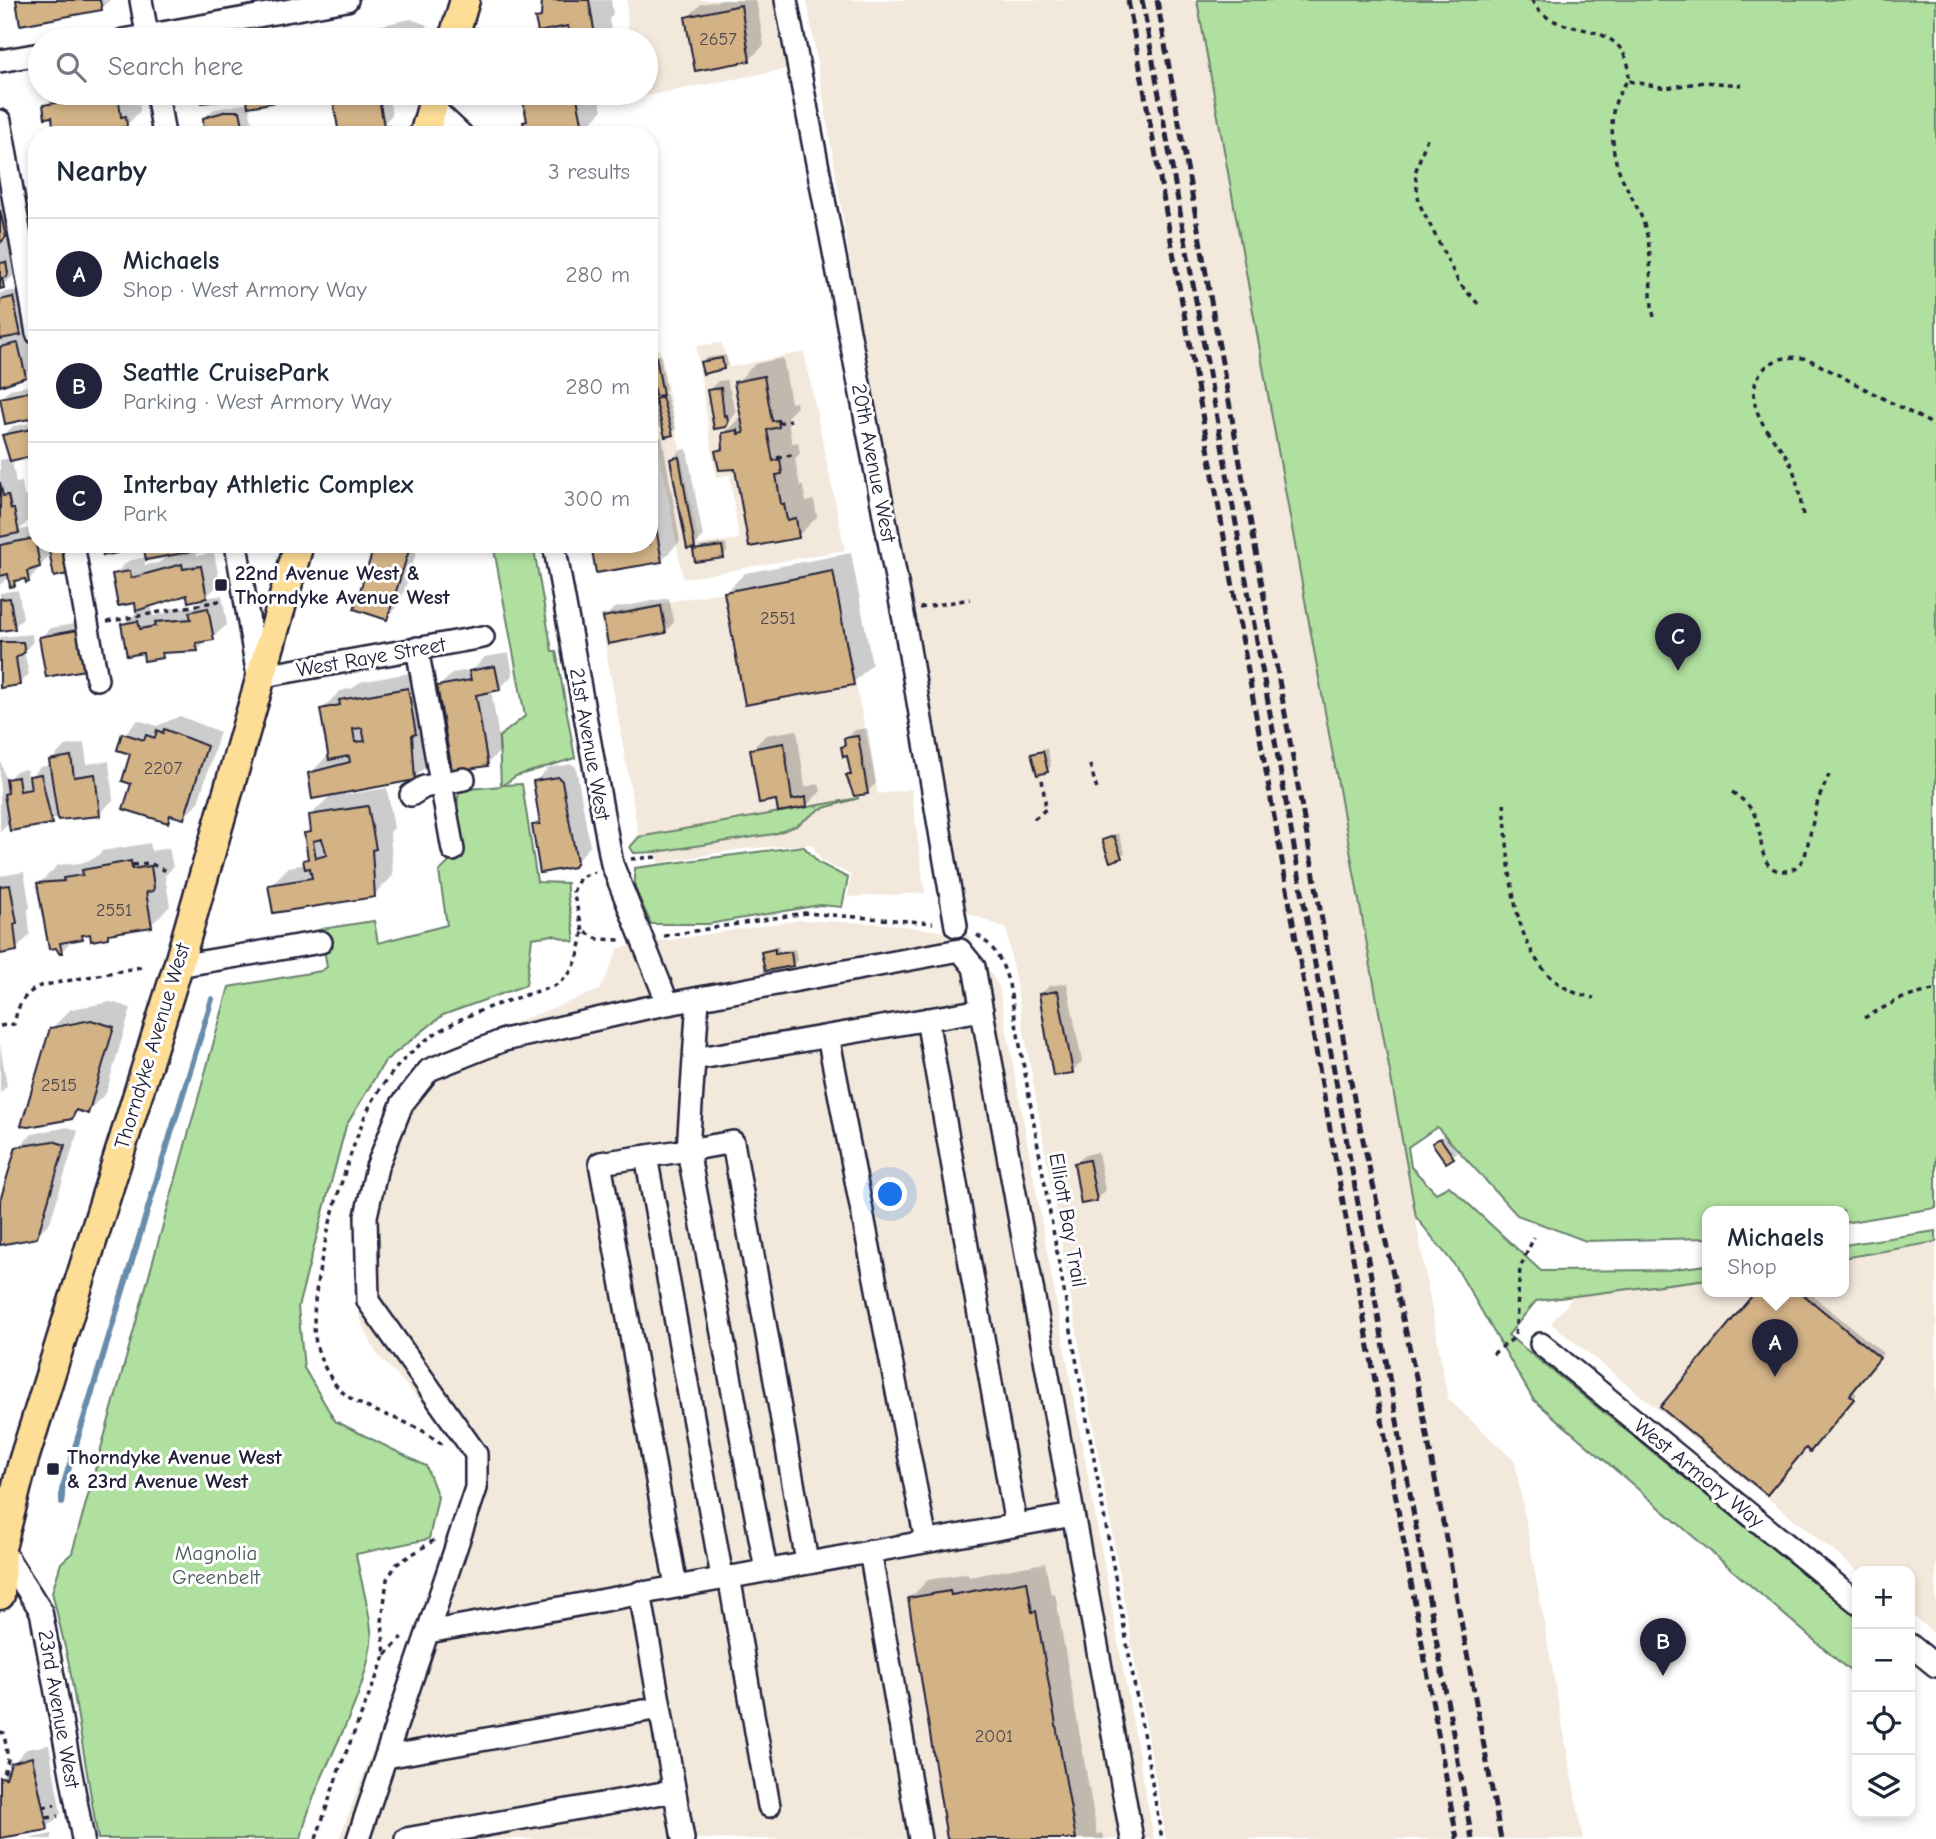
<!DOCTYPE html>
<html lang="en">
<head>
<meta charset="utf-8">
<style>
  :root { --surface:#fff; --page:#f6f6f7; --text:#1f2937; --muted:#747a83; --line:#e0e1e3; --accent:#22223b }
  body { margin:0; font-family:"Comic Neue",sans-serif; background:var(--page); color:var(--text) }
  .controls { position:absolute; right:21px; bottom:21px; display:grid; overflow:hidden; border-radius:14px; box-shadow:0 4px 10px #0003 }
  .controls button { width:63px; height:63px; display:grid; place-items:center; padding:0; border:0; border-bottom:2px solid var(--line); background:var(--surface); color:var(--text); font:35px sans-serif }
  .you { position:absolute; left:891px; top:1195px; width:24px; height:24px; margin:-18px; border:5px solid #fff; border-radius:50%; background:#1a73e8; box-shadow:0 0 0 10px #1a73e833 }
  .badge { display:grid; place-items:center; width:46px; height:46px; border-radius:50%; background:var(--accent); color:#fff; font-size:23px; font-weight:700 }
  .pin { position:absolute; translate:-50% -58px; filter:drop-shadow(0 2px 4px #0008) }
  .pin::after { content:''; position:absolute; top:37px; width:24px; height:21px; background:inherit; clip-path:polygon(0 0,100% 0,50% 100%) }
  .popup { position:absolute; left:1702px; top:1206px; width:147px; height:91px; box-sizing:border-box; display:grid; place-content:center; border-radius:14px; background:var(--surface); filter:drop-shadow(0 2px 5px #0005); font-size:23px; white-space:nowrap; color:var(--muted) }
  .popup b { font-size:26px; color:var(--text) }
  .popup::after { content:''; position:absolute; left:50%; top:100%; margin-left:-14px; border:14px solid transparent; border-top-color:var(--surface) }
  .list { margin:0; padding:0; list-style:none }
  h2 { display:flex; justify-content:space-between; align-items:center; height:91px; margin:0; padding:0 28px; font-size:30px }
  h2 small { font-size:23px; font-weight:400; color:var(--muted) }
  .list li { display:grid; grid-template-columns:46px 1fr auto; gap:21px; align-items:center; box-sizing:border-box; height:112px; padding:0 28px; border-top:2px solid var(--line) }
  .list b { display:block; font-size:26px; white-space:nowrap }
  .list p { margin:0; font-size:23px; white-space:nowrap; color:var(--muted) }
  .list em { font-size:23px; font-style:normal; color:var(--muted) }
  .icon { flex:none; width:38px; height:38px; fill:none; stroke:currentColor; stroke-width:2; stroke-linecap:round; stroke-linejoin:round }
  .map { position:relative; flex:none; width:1936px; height:1839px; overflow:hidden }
  .search { position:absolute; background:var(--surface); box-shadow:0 4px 10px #0003; left:28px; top:28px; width:630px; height:77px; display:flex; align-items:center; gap:18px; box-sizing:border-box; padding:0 24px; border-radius:38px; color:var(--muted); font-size:26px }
  .panel { position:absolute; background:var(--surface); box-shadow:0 4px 10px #0003; left:28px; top:126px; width:630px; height:427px; border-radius:28px }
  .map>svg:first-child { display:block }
  .built { fill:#f2e8db }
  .green { fill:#b0e09f; stroke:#69816d; stroke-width:2 }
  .shadow { fill:#0003; fill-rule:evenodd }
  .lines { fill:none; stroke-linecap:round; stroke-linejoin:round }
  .stream { stroke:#678cab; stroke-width:6 }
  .building { fill:#d3b286; stroke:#22223b; stroke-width:2; fill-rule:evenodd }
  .minor-casing { stroke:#22223b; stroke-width:26 }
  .major-casing { stroke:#22223b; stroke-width:33 }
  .path { stroke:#22223b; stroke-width:3.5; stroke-dasharray:5 5; stroke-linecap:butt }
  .minor { stroke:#fff; stroke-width:21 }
  .major { stroke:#fedd96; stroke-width:28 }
  .rail { stroke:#22223b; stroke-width:5; stroke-dasharray:10 5; stroke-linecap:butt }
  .poi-dot { fill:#22223b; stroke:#fff; stroke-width:2.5 }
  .labels { text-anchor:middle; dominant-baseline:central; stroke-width:6; stroke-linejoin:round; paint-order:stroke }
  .number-label { font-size:18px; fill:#4e464e }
  .street-label { font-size:21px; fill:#22223b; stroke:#fff }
  .poi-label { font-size:21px; font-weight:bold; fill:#22223b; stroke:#fff; text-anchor:start }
  .park-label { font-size:21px; fill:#4d5b59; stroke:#fff }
</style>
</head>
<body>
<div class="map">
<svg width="1936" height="1839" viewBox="0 0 1936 1839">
  <rect width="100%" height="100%" fill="#fff"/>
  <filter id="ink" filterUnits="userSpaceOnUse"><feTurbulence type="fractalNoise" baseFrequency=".0143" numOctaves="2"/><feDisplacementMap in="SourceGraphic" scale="14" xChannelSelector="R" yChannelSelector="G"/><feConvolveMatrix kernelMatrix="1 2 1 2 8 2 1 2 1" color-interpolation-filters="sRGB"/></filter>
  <g filter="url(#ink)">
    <!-- built -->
    <path class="built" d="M627,0H776L787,69L629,99V93H646V40H628Z
      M807,0H1197L1448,1399L1515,1461L1583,1839H1166L1006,928L957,909Z
      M721,343L730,367L804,352L845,550L683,579L649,393V351L660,349L699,545L739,539L730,475L716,477L696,346Z
      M833,571L878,794L911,789L925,893L848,897L851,875L822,861L811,844L740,849L658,863L656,852L774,834L796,826L820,809L864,797L639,837L600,615Z
      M800,920L889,924L968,935L999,987L1154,1839H339L406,1664L426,1597L457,1527L466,1466L458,1441L376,1353L360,1319L356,1288L358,1204L380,1123L390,1101L412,1074L453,1046L600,990L619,948Z
      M1936,1242V1635L1910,1613V1571H1858L1551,1323L1574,1296L1707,1279V1291H1843V1258Z"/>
    <!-- green -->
    <path class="green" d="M1197,0H1936V1208L1843,1223V1211H1707V1238L1586,1241L1517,1215L1437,1127L1408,1147L1411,1167L1436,1193L1449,1186L1541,1271L1667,1270L1707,1265V1279L1536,1301L1508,1335L1857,1617V1677L1533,1399L1456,1267L1416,1217Z
      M493,544H533L552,651H556L575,758L516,776L503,785L522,784L537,882L567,883C565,903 576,922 574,942L553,935L532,938L526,985L443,1015L385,1061L346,1126L298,1307L304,1368L335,1421L426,1466L438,1497L429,1539L356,1554C359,1575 374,1624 371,1643C362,1714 315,1771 301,1839H98L69,1664L52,1592L61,1563L72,1553L229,987L321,971L327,967L321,929L374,921L378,943L447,925L439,872L460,851L456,817L459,790L501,786L499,737L525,716Z
      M859,798L820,809L796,826L774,834L656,852L634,853L630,847L639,837Z
      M803,846L819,863L848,878L842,907L820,905L708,924H651L635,888V868Z
      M1936,1231V1242L1843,1258V1245Z"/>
    <!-- shadow -->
    <path class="shadow" d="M18,0H110L101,9Z
      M543,0H611L613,14L609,19L613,40H544L558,27L537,19L543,13Z
      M723,0H756L764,45L750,59L687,18L701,4Z
      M411,19L427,25L422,40H346L357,30Z
      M58,93H133L135,104L139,103L140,111L127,125L133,135H89L93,130L56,135L53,115L45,106Z
      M247,93H284L276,101L249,105L253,128L247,135H207L204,118L214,109L249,103Z
      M336,93H388L392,115L382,125L390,124L394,135H344L349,130Z
      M519,93H598L602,111L583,130L560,135H530L525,122L528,119L525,99L521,100Z
      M6,195L12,232L4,239L10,238L12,250L20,249L17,273L0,287V196Z
      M22,289L29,325L21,332L32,330L37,364L25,375L0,385V293Z
      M660,354L666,389L659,395L666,394L676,429L672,433L663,423L649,437V358Z
      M726,355L728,364L724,368L702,362L706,358Z
      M783,358L791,403L796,402L797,407L787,417L792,443L798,442L800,453L795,459L800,486H803L806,502L814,500L817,517L798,536L737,467L717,451L725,444L724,434L742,415L736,383L755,364Z
      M727,380L736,413L725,425L709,390L718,381Z
      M37,384V413L33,416L1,398L10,389Z
      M37,422V454L12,459L16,483L22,482L24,496H28L32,518L19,530L37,527V544H77L51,553L29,580L27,577L20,578L14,584L10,575L0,585V460L11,458L4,435L13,426Z
      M662,437L680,541L662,560L649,544V439Z
      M687,449L703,537L694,546L672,459L681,450Z
      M726,543L727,552L723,556L695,551L699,547Z
      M144,544H195L186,553L196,551L197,556L214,553L220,583L206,597L188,593L140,608H152L153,616L166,613L171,608L197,607L205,598L222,595L227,625L197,650L181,652L180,648L146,659L144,651L123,625L138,611L136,601L114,575L128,561L147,557ZM168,555L159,563L145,565L144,559Z
      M378,544H419L400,604L386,618Z
      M851,553L872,664L853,683L726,592L745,573Z
      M18,590L23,618L14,627L0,629V593Z
      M669,598L674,622L665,632L605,617L614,608Z
      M87,622L94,659L41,637L50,628Z
      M32,634L33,642L24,651L29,674L20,683L0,687V637Z
      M509,653L513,675L499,689L491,690L501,750L487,764L438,687L453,673L474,669L485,657Z
      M426,670L433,759L414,778L344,791L345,795L387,788L394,828L390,832L393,876L374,895L270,886L289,867L306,864L309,856L306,833L312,827L310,816L333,793L310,774L329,754L321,710L340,691L353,688L360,682Z
      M180,716L220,732L198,803L184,817L174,815L168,821L133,783V753L124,734L138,720L157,726Z
      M867,728L876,783L867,792L848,776L852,772L846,739L855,730Z
      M797,730L805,787L819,784L821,791L807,805L777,798L752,749L766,735Z
      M84,743L87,764L109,761L113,800L99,814H59L51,822L10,821L0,831V758L6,781L16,771L27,769L28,779L40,767L51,765V760L65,746Z
      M1047,748L1051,766L1047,770L1033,755Z
      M572,764L576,767L590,846L573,865L533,826L541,818L534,782L548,768Z
      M1118,833L1125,852L1121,856L1104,840Z
      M150,843L151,851L169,848L173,867L165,876L170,906L151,925L112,932L107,936L87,933L73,939L62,951L39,884L58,865L81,863L95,858L102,851Z
      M24,872L30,907L28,910L30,935L16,949L0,952V876Z
      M778,946L779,951L795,949L797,960L793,964L763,952Z
      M1067,983L1082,1062L1072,1071L1040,995L1049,986Z
      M111,1002L131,1008L106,1093L87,1112L80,1110L72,1117L52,1028L71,1009Z
      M0,1044L7,1086L0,1093Z
      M68,1127L78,1131L50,1222L36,1236L0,1243V1207L18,1148L32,1134Z
      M1445,1135L1457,1152L1453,1156L1438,1139Z
      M1098,1152L1105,1190L1096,1199L1076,1164L1085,1155Z
      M1758,1291H1807L1883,1353L1852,1390L1857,1394L1814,1446Z
      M1045,1563L1051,1594L1055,1593L1097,1834L1103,1833L1104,1839H950L909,1599L928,1580L968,1573L969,1577Z
      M49,1745L61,1814L47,1828L0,1837L1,1777L26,1749Z
      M52,1834V1839H27Z"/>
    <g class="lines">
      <!-- stream -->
      <path class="stream" d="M62,1503V1490L212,999"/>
    </g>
    <!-- building -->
    <path class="building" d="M16,0H100L102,10L20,25Z
      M542,0H589L595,35L590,36L591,40H571L568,26L538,32L535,18L541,17Z
      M741,5L750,61L695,71L685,17Z
      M396,33L414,40H356Z
      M78,93H88L89,97L118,93L121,117L126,116L127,127L54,135L52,117L45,118L43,105L56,103L55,96Z
      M199,93H235L236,95L230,96L231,100L201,103Z
      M246,93H275L277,102L248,107Z
      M378,93L384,126L339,134L332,94Z
      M517,93H576L584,132L529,135V131L525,132L523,122L527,121L523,101L519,102Z
      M227,111H240L245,135H204L203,118Z
      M0,210L6,237L0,243Z
      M6,262L8,273L7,277L2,278L4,288L0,289V263Z
      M13,297L21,335L0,339V300Z
      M18,343L26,377L0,386V347Z
      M656,357L663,395L655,396L649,358Z
      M722,358L724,369L703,374L700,362Z
      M764,376L772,421L778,420L779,427L767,430L773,461L780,459L782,474L776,475L781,504H784L787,520L796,518L799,538L749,547L735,469L719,470L715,451L723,449L722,433L738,430V434L744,433L734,382Z
      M721,388L724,416L727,415L728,423L726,427L714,429L707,390Z
      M32,391L34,418L5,424L0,398Z
      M662,397L673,435L665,437L655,399Z
      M36,428L37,455L10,461L2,435Z
      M679,457L695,548L687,549L670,459Z
      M0,482L3,496L8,495L11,509H14L19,533L0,537Z
      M649,486L662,562L596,573L591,544H649Z
      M35,538L40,567L27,571L29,582L26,583L25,579L14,581L15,586L10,587L8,574L0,576V545Z
      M67,544L72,573L54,577L48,545Z
      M101,544H125L126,551L103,556Z
      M143,544H187L189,552L146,560Z
      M375,544H411L387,620L354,609Z
      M722,546L724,558L695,562L693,550Z
      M182,564L183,569L201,566L207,598L188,602L187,595L136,611L135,603L118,606L112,574L130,571L131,578Z
      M833,571L854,685L745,705L724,592Z
      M10,598L15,629L0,631V599Z
      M661,606L666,633L608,644L603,617Z
      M208,608L214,640L196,643L198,651L162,653L163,658L144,661L143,653L127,656L121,624L138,621L140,629L156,626L155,622L191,619L189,612Z
      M78,630L85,670L46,677L39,637Z
      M0,642H23L25,652L16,658L20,685L0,688Z
      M495,666L500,690L476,695L488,766L461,770L453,776L437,686L471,680L469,671Z
      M408,688L416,734L412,735L415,780L312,799L308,773L350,762L349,756L329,760L320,709L340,705L339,700ZM362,728L365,741L355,742L353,729Z
      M164,729L207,746L184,819L170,815L168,823L123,809L131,784L122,781L130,754L117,750L122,733L144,740L146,735L155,738L157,730L163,733Z
      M858,736L868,794L854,796L846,775H851L847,756L843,757L841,747L845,746L844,738Z
      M784,743L792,800L806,797L807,807L778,812L776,800L759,803L750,749Z
      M1043,751L1048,772L1037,775L1031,754Z
      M71,756L74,777L95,774L100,816L58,820L49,760Z
      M41,774L52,824L10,831L4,794L8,793L6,779L18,777L20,791L31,789L29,776Z
      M558,777L562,781L577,862L574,867L540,873L532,825L540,824L533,781Z
      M368,806L376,849L372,850L375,897L273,913L268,885L312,878L310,868L305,869L303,860L308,859L304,833L311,832L309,815ZM322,839L327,855L316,858L313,841Z
      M1114,836L1122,858L1110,862L1102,840Z
      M131,861L132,869L151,866L154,887L153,891L146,892L152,927L108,934V938L91,941L90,934L82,935L83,939L60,943L62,953H59L56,948L49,949L37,883L64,881L63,878L83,875L82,870Z
      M10,885L17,923L14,924L17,951L0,954V886Z
      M775,949V954L791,952L793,966L765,971L761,952Z
      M1058,991L1073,1073L1053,1076L1039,994Z
      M91,1020L114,1027L88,1114L76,1110L72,1119L28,1127L21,1126L50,1028Z
      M1440,1138L1454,1158L1446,1163L1432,1143Z
      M53,1141L65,1145L37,1238L0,1245V1201L16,1147Z
      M1089,1160L1097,1201L1081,1204L1074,1163Z
      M1756,1291H1799L1880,1358L1850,1395L1854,1399L1810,1452L1806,1448L1767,1495L1660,1407Z
      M1027,1581L1032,1612L1036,1611L1076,1839H947L908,1598L950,1591L951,1595Z
      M32,1757L48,1830L0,1838V1777L6,1778L11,1763Z"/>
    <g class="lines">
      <!-- minor casing -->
      <g class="minor-casing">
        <path id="minor" d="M141,0L148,40
          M786,0L905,625L956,926
          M123,40L347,0
          M0,61L40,54
          M157,93L164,135
          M432,107L462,135
          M0,121L37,333
          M73,544L97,679
          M236,544L258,677L483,637
          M554,544L612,864L668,1004
          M417,648L453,850
          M411,795L424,787L464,779
          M178,966L321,942
          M927,1019L1016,1525
          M828,1036L926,1541
          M694,1059L982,1010
          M646,1156L722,1577
          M1541,1344L1857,1602
          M1,1548L41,1611L83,1839
          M870,1551L920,1839
          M766,1570L688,1150L733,1142L807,1562
          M729,1576L769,1806
          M676,1586L600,1163L688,1150L698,999
          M640,1592L683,1839
          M428,1632L1073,1515
          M1910,1645L1936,1666
          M386,1757L660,1708
          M358,1839L476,1488V1454L368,1301L366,1216L377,1167L402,1104L429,1070L504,1040L646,1008L960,950L974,967L983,1017L1132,1839
          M406,1839L674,1791"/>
      </g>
      <!-- major casing -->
      <g class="major-casing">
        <path id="major" d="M453,40L465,0
          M424,135L436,93
          M0,1595L1,1548L23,1462L178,966L299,544"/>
      </g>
      <!-- path -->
      <path class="path" d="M1532,0C1549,38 1607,18 1625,56C1636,80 1621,84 1615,104C1611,116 1612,130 1613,142C1614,177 1638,199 1646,231C1654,260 1647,292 1655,321
        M1629,81L1666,88L1704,82L1742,85
        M1427,138L1415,173L1419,203L1459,283L1479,305
        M778,423L791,420
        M777,458L796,454
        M1803,515C1800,499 1798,482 1792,467C1784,448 1767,435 1759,416C1742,378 1770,350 1808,359L1936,426
        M920,608L970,599
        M107,622L224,600
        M1090,765L1097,790
        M1732,792C1742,799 1750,805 1755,816C1764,833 1756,871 1783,871C1794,871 1800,865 1805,856L1818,800L1829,775
        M1504,803C1510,872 1509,983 1594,998
        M1034,819L1046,809L1042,779
        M631,859L657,857
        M132,865L149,863L169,872
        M583,931L573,892L580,877L595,872
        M977,935C997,948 1002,962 1009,984L1162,1839
        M664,936L805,913L933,923
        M1864,1018L1900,999L1936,989
        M0,1026L14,1024C18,1006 22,995 40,986L141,967
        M1493,1354L1515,1337L1520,1268L1534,1237
        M442,1444C433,1438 425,1431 415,1427C388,1413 351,1408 333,1381C324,1368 317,1353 315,1337C308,1283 342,1174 363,1121C372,1097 395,1066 415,1049C455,1014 505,1002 554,986C577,973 579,955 583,931L598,939L621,940
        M386,1655L402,1637
        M0,1732L4,1733L8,1760L4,1774L0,1773
        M43,1807L55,1805
        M47,1818L58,1816
        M316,1839L339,1770L385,1656L382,1622L387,1579L397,1564L436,1539"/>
      <!-- minor -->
      <use href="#minor" class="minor"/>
      <!-- major -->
      <use href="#major" class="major"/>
      <!-- rail -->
      <path class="rail" d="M1128,0L1457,1839
        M1142,0L1472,1839
        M1157,0L1355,1104L1418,1386L1501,1839"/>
    </g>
  </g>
  <!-- markers -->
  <g class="poi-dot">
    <rect x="214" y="578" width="14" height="14" rx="3.5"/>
    <rect x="46" y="1462" width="14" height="14" rx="3.5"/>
  </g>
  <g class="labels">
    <!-- number labels -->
    <g class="number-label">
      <text x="718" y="39">2657</text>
      <text x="778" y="618">2551</text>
      <text x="163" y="768">2207</text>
      <text x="114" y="910">2551</text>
      <text x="59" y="1085">2515</text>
      <text x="994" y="1736">2001</text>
    </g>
    <!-- street labels -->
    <g class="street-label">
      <text transform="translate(874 463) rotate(79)">20th Avenue West</text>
      <text transform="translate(371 657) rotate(-10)">West Raye Street</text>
      <text transform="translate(590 744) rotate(80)">21st Avenue West</text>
      <text transform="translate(152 1046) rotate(-73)">Thorndyke Avenue West</text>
      <text transform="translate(1068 1220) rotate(80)">Elliott Bay Trail</text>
      <text transform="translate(1699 1473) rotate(39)">West Armory Way</text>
      <text transform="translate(59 1709) rotate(80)">23rd Avenue West</text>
    </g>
    <!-- poi labels -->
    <g class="poi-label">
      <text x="235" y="573">22nd Avenue West &amp;<tspan x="235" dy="24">Thorndyke Avenue West</tspan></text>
      <text x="67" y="1457">Thorndyke Avenue West<tspan x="67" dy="24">&amp; 23rd Avenue West</tspan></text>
    </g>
    <!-- park labels -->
    <g class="park-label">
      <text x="216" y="1553">Magnolia<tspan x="216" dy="24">Greenbelt</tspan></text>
    </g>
  </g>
</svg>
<div class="controls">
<button>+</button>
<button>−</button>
<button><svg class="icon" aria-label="locate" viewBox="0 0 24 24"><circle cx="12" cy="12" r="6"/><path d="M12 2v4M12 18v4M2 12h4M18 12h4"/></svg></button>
<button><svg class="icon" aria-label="layers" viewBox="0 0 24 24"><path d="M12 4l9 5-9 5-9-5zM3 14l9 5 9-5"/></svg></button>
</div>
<div class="you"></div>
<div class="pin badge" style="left:1775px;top:1377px">A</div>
<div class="popup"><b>Michaels</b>Shop</div>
<div class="pin badge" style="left:1663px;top:1676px">B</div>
<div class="pin badge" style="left:1678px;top:671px">C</div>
<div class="search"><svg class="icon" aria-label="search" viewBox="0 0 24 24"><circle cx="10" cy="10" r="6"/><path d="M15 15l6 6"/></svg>Search here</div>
<section class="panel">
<h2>Nearby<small>3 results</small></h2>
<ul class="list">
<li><span class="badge">A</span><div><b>Michaels</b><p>Shop · West Armory Way</p></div><em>280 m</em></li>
<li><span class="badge">B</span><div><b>Seattle CruisePark</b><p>Parking · West Armory Way</p></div><em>280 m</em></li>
<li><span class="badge">C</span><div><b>Interbay Athletic Complex</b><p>Park</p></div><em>300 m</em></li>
</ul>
</section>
</div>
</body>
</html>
